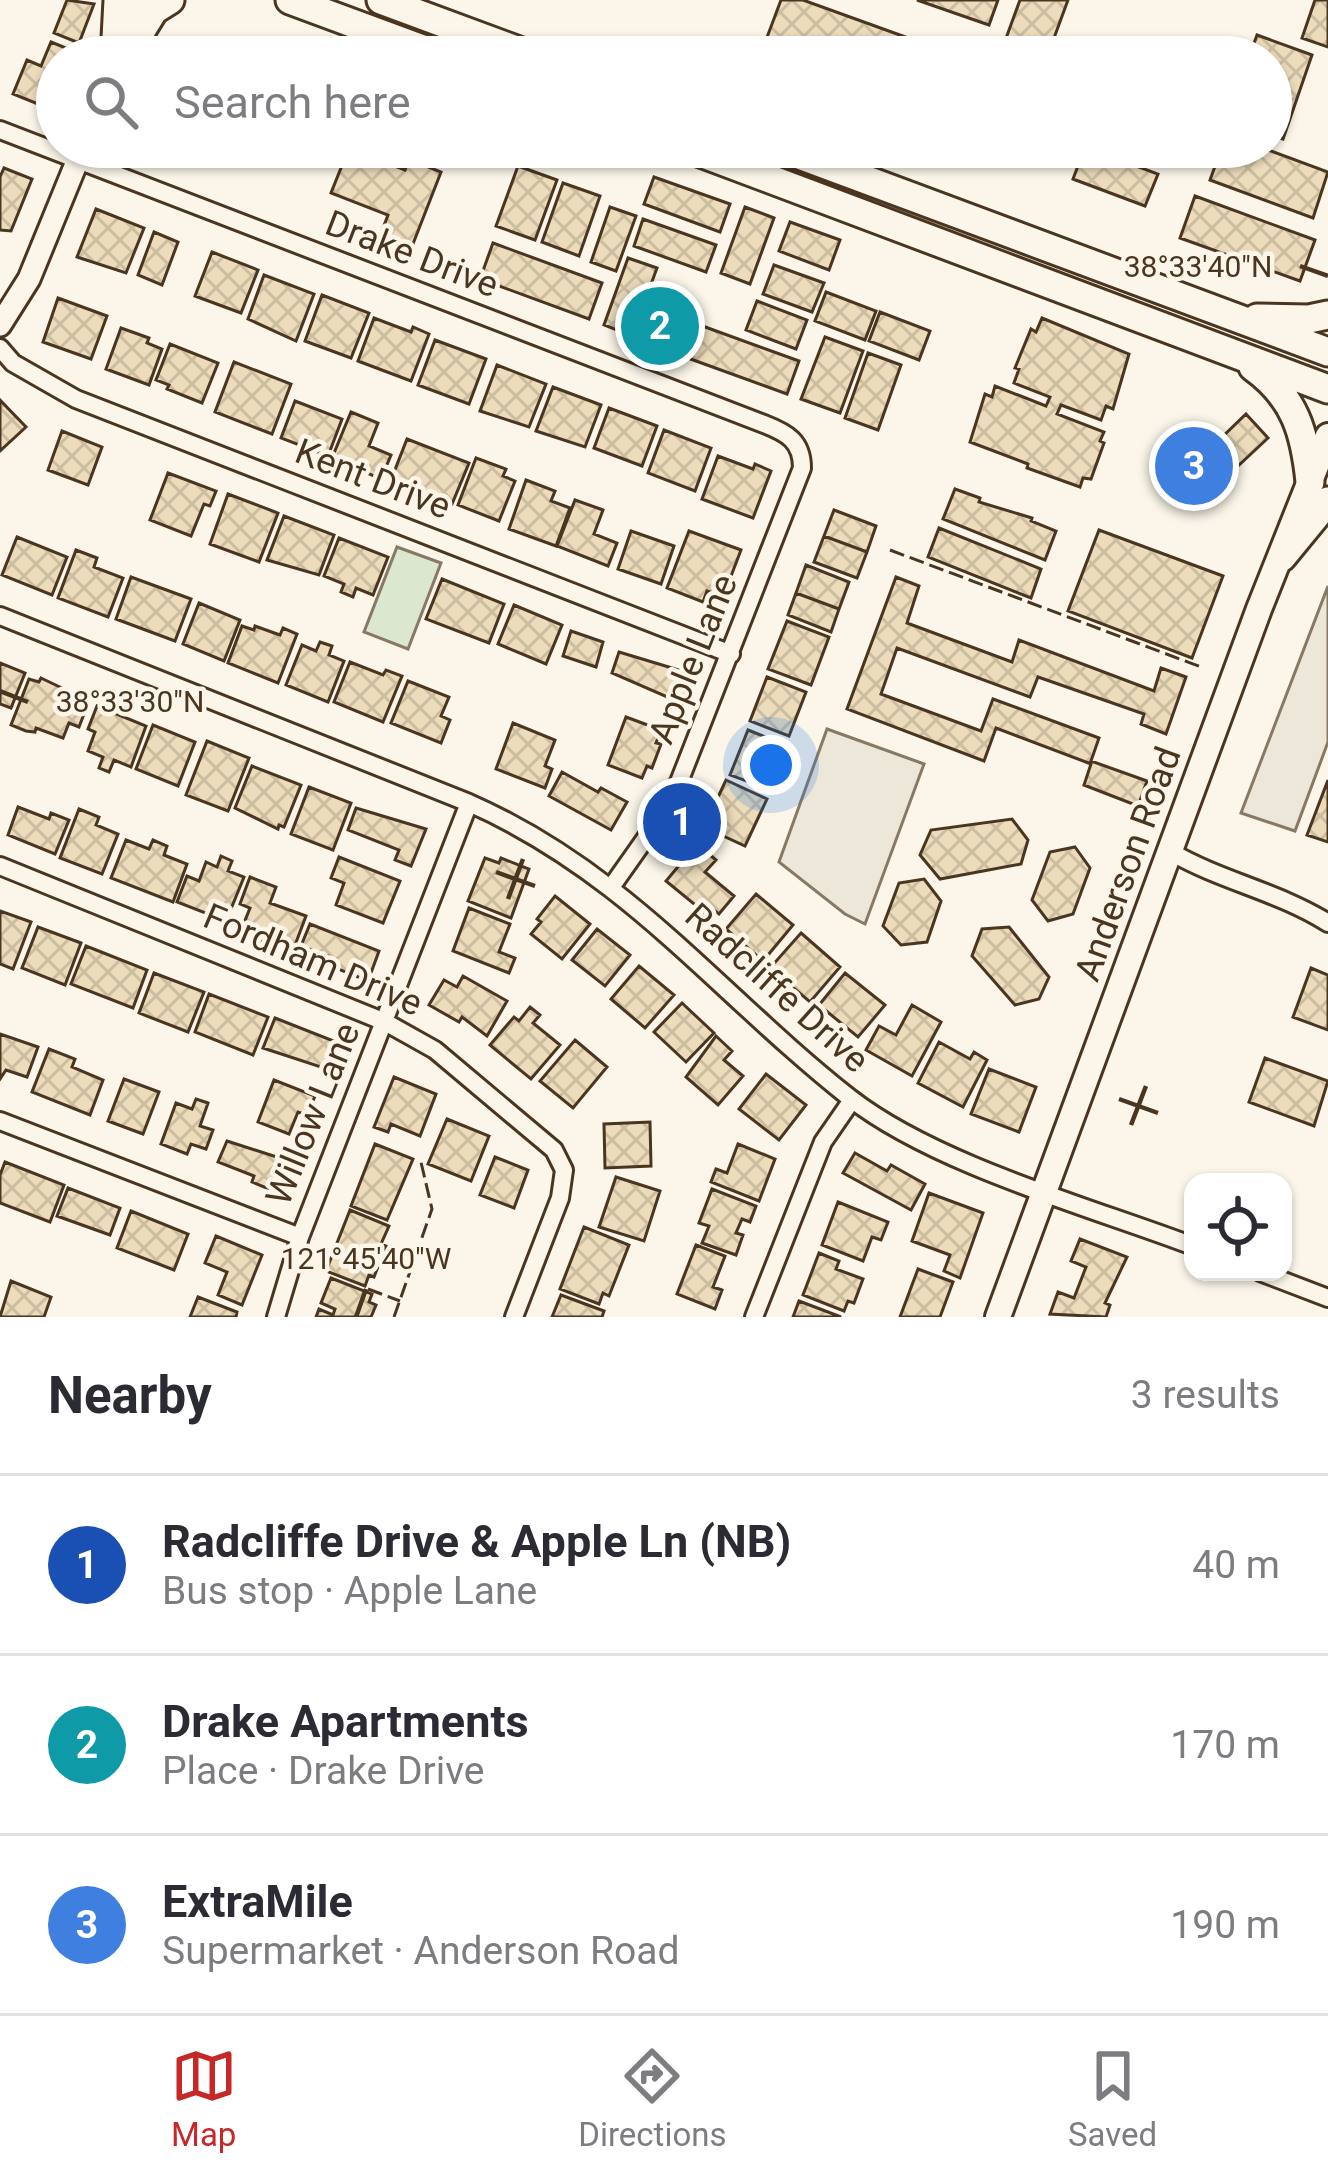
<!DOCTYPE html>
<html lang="en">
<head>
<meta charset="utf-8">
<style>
  :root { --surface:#fff; --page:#f7f7f7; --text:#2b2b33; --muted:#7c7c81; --line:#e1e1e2; --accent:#c62828 }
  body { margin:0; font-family:Roboto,sans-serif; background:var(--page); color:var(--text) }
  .controls { position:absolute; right:36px; bottom:36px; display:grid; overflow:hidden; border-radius:24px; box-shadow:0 3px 9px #0004 }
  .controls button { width:108px; height:108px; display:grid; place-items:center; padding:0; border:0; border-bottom:3px solid var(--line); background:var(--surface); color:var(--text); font:60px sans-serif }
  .you { position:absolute; left:771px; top:765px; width:42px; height:42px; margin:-30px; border:9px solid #fff; border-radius:50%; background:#1a73e8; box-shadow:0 0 0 18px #1a73e833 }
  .badge { display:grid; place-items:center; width:78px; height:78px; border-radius:50%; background:var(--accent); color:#fff; font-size:39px; font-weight:700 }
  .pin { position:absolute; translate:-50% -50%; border:6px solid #fff; box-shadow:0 3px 12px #0006 }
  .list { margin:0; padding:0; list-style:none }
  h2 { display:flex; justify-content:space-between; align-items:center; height:156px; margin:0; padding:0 48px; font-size:51px }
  h2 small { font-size:39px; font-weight:400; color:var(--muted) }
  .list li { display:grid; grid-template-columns:78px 1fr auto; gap:36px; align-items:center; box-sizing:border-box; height:180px; padding:0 48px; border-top:3px solid var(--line) }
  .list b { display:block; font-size:45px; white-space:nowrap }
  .list p { margin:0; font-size:39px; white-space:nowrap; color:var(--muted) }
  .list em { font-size:39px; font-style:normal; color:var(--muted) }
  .icon { flex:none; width:66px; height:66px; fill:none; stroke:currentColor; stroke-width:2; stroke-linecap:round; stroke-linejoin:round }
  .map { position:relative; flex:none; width:1328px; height:1317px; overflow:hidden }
  .search { position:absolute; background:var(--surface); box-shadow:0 3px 9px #0004; left:36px; right:36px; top:36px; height:132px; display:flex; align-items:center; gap:30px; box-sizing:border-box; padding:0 42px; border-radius:66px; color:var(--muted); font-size:45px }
  .sheet { height:696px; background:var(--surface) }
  nav { display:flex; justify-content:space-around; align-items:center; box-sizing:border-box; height:168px; border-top:3px solid var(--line); background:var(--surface); font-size:33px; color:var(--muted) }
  nav a { display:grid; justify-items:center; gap:6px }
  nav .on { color:var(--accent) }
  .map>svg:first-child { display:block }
  .pitch { fill:#dce7d0; stroke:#887966; stroke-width:3 }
  .parking { fill:#ede7d9; stroke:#887966; stroke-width:3 }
  .building { fill:url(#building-cross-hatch); stroke:#4a3520; stroke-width:3 }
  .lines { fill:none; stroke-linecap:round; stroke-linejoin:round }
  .minor-casing { stroke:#4a3520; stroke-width:22 }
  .tertiary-casing { stroke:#4a3520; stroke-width:27 }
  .secondary-casing { stroke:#4a3520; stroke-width:30 }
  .primary-casing { stroke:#4a3520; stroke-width:33 }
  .minor { stroke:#fbf6e9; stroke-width:16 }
  .tertiary { stroke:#fbf6e9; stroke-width:21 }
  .secondary { stroke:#fbf6e9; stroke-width:24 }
  .primary { stroke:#fbf6e9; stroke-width:27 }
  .fence { stroke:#4a3520; stroke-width:3; stroke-dasharray:15 6; stroke-linecap:butt }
  .ticks { fill:none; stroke:#4a3520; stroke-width:4.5 }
  .labels { text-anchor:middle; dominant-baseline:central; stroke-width:9; stroke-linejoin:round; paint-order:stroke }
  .street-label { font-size:36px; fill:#4a3520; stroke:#fbf6e9 }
  .ticks-label { font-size:30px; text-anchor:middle; fill:#4a3520; stroke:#fbf6e9; stroke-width:9; stroke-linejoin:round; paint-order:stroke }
</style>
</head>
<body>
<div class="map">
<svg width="1328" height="1317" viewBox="0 0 1328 1317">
  <defs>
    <pattern id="building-cross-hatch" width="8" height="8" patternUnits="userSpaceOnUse" patternTransform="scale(3)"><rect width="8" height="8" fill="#ecdcbc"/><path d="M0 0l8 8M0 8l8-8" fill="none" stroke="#ccbda1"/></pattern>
  </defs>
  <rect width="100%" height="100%" fill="#fbf6e9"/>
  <!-- pitch -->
  <path class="pitch" d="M397,547L441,563L408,649L364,632Z"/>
  <!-- parking -->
  <path class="parking" d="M1328,586V742L1295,831L1241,813Z
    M827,729L924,764L865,924L845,914L779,862Z"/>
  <!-- building -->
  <path class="building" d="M67,0L94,4L79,43L54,33Z
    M781,0H803L947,52L945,57H813L766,40Z
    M917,0H998L989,25Z
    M1020,0H1068L1047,57H1016L1001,52Z
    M1315,0H1328V47L1302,38Z
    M1257,35L1312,55L1283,139L1271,135V57H1249Z
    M51,42L76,52L74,57H57L53,110L13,94L27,60L41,66Z
    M136,147H178L172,163L139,153Z
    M1085,147L1158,174L1145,206L1073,179Z
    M1222,147H1260L1328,172L1313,218L1210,180Z
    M349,148L405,170L409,159L441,172L411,249L380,236L388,215L331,193Z
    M518,166L557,180L535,240L496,226Z
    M4,168L32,179L11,231L0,230V177Z
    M654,177L730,204L720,232L644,204Z
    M563,183L600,196L579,256L542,242Z
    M1195,196L1315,240L1300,281L1180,238Z
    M610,207L636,216L616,271L591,262Z
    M745,207L774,218L750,284L721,273Z
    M96,209L144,228L126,273L77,257Z
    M643,219L716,245L706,272L634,246Z
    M790,222L840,240L829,270L779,251Z
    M154,232L178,242L162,285L138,275Z
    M493,243L602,283L589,319L480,279Z
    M212,252L258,270L241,313L195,296Z
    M628,258L657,268L632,336L604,325Z
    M774,265L824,283L812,312L763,294Z
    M264,275L314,294L296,341L248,319Z
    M826,292L876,311L865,340L815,321Z
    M322,295L369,313L351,358L305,341Z
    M58,298L107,316L91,359L43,342Z
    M757,301L807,320L796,349L746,330Z
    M654,307L676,315L665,346L643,337Z
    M880,312L930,331L919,360L869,341Z
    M374,318L411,332L413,327L429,334L411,381L358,361Z
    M1042,318L1129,354L1113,409L1106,406L1101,420L1061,405L1057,414L1104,432L1100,441L1104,443L1091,479L1083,478L1080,487L1027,468L1028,464L970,442L985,394L992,397L995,386L1046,406L1050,397L1014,383L1019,369L1015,368L1031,329L1036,332Z
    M686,320L799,361L787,394L674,353Z
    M121,328L149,338L147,343L162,349L149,385L106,369Z
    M825,337L863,351L840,413L801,399Z
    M435,340L486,359L469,404L418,385Z
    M170,344L218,363L202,403L167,389L169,385L156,380Z
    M868,353L901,365L878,430L845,418Z
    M234,362L291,384L272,434L215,412Z
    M497,365L546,384L529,427L480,411Z
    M553,387L601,405L585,447L536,431Z
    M0,400L26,427L0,451Z
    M295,401L342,419L328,456L281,438Z
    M609,408L657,426L642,466L594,448Z
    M351,412L378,423L369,446L391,455L381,479L332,458Z
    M1246,414L1268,438L1237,467L1215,444Z
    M664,430L711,448L695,491L648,473Z
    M62,431L102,447L88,485L48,470Z
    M1180,432L1228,480L1208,500L1160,451Z
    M407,439L469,463L452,504L391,480Z
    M718,456L753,469L755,464L771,471L753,518L702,499Z
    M476,458L506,469L503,476L515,481L499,521L458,505Z
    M168,473L216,491L210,506L204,504L191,536L150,520Z
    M526,480L555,491L551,501L570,508L556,546L509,529Z
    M955,489L980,498L979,502L1032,518L1031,521L1056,531L1045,560L943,519Z
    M228,494L278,513L259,562L210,544Z
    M575,500L603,510L594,534L617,543L608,566L557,546Z
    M834,510L876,526L867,552L824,536Z
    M284,516L334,535L319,575L267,560Z
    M939,528L1041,569L1031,598L928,557Z
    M1099,530L1223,576L1192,658L1068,611Z
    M631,531L674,546L661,584L618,569Z
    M689,531L741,550L723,597L707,591L703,602L667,588Z
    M824,536L867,552L857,578L814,562Z
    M17,537L67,557L52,595L2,575Z
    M339,538L388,557L373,595L356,588L353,597L341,592L344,584L324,576Z
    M76,550L97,558L94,567L123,578L108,617L58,598Z
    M806,565L849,582L839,609L796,593Z
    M131,577L191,599L175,641L116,619Z
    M896,577L919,586L907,623L1012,662L1019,640L1154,691L1161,668L1186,677L1166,734L1141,724L1144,714L1038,677L1030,697L897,648L881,694L981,731L993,699L1099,738L1091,761L1147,781L1138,806L1084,785L1091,764L996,728L984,761L847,709Z
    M442,579L504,604L489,643L426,619Z
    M796,593L839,609L831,632L788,615Z
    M199,603L240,620L224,661L183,644Z
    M514,605L562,625L546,664L498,644Z
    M787,621L829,637L811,685L768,669Z
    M242,626L254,630L255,626L280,635L283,628L297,634L278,683L228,663Z
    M571,631L603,642L596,667L563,656Z
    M320,642L332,646L329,655L344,661L328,702L286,685L302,645L316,651Z
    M619,652L692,674L681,703L612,673Z
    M350,662L383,675L386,670L402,676L383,722L334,702Z
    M0,663L25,673L11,708L0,704Z
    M767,677L806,692L789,736L750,721Z
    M41,678L89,701L79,727L69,723L63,738L36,728L35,732L26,731L11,725L29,679L39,682Z
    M408,681L449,697L441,716L450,720L441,743L391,723Z
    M97,706L146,726L131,767L114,760L109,772L99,768L103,757L88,751L95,732L88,729Z
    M626,717L661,730L656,743L661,744L652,768L647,766L642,778L608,765Z
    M513,723L555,740L545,766L552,769L545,788L496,769Z
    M153,725L195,742L178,786L136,769Z
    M748,730L785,745L768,789L730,775Z
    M207,741L249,758L228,811L186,795Z
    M252,766L301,785L284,827L279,825L278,829L235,808Z
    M562,772L598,792L601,788L627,802L611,830L549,796Z
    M726,780L767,799L745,846L704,827Z
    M1328,780V842L1307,835Z
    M309,787L351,803L333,850L291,834Z
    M18,807L49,819L51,813L69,820L55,854L8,835Z
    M356,808L426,829L411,866L395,860L399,850L348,830Z
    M79,809L99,817L96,825L118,834L102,874L60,858Z
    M1012,819L1028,840L1021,864L940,879L920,855L931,830Z
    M126,840L149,849L153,840L167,846L164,855L187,864L173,902L111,878Z
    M697,844L716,860L705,872L734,896L719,914L710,907L705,913L666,881Z
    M1075,847L1090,868L1073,914L1048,921L1032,900L1050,852Z
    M221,856L232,861L228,871L244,877L226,921L177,902L187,876L199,881L206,862L217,867Z
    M339,857L400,881L383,923L336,905L344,883L331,878Z
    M485,858L499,863L501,858L529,869L511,918L468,901Z
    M250,877L276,887L270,903L306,916L292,953L240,933L250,908L240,904Z
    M924,879L941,901L927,942L901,945L883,926L899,883Z
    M756,894L793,925L763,961L726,929Z
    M555,896L590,924L562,959L531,934L541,922L537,919Z
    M469,908L510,924L499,952L515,958L509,973L453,951Z
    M0,911L31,922L13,969L0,964Z
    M310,924L379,951L368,981L333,967L336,959L301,946Z
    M38,927L81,943L65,985L22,968Z
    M1009,927L1049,977L1039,999L1015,1005L972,956L982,929Z
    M597,929L630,955L605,986L572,960Z
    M801,933L840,967L810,1002L770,968Z
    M86,946L147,970L133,1008L71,984Z
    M639,966L674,995L645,1028L611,999Z
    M1311,968L1328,975V1030L1293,1017Z
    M154,973L204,992L188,1032L139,1013Z
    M845,973L885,1005L858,1037L819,1005Z
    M463,976L507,1001L487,1036L462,1017L459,1022L429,1005L444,980L457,987Z
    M209,994L268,1017L253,1055L195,1032Z
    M682,1003L714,1033L686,1062L654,1032Z
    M912,1005L941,1022L912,1076L866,1050L879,1026L896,1035Z
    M530,1007L540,1015L533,1023L560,1045L531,1079L490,1045L514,1017L519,1021Z
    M275,1018L349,1047L339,1073L263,1048Z
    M0,1034L38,1047L27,1077L6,1070L0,1079Z
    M716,1036L732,1051L724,1060L743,1076L718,1105L686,1077Z
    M575,1040L607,1067L573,1108L540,1081Z
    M939,1042L970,1059L974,1052L987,1060L963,1107L918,1083Z
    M49,1049L75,1059L72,1067L103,1080L90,1115L32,1092Z
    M1265,1058L1328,1081L1314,1126L1249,1102Z
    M989,1069L1036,1087L1019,1132L971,1114Z
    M766,1074L806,1105L779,1140L739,1109Z
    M394,1077L436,1094L420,1136L391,1124L388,1132L374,1127Z
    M124,1079L159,1092L143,1134L108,1121Z
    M274,1080L315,1096L307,1115L298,1112L289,1134L258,1122Z
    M196,1099L208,1103L200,1126L213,1130L206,1149L191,1144L187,1154L161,1144L176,1103L192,1109Z
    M447,1119L489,1136L471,1181L428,1164Z
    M650,1122L651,1166L605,1168L604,1124Z
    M227,1141L286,1160L274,1191L252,1182L254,1176L218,1162Z
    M375,1144L413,1159L387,1220L351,1206Z
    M738,1144L775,1159L759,1201L711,1182L716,1169L727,1173Z
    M855,1153L887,1171L891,1165L925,1184L911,1210L843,1173Z
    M495,1157L528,1170L514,1208L480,1195Z
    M5,1162L64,1185L50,1222L0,1203V1175Z
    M616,1177L660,1191L644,1241L599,1227Z
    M68,1188L120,1208L110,1235L57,1216Z
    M712,1189L756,1206L750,1222L742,1219L736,1233L743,1235L736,1255L702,1243L709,1226L699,1223Z
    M929,1193L983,1213L960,1278L944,1271L950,1255L912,1241Z
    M838,1202L888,1222L881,1240L872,1237L863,1261L822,1245Z
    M350,1210L389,1226L381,1244L386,1246L374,1277L369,1275L365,1286L326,1271Z
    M131,1211L188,1234L174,1270L117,1248Z
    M584,1227L629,1245L609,1296L603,1293L599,1304L560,1289Z
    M216,1236L262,1255L242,1305L218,1295L227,1272L205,1263Z
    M1080,1239L1127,1257L1105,1303L1110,1305L1106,1317L1050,1314L1058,1292L1074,1298L1086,1267L1071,1261Z
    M696,1245L725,1256L713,1287L722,1290L715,1309L677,1294Z
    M819,1253L839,1261L836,1269L863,1279L854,1303L848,1301L844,1311L803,1295Z
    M918,1269L953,1282L940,1317H900Z
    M331,1278L372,1294L369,1302L376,1305L371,1317H316L319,1309L333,1315L335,1309L321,1303Z
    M11,1281L51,1297L44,1317H0Z
    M561,1295L604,1311L602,1317H552Z
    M198,1297L237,1312L236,1317H190Z
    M799,1301L841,1317H793Z"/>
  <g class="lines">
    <!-- minor casing -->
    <g class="minor-casing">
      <path id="minor" d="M0,130L764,424C787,433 802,441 802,468L679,782L655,825L612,886
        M0,348L13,363L76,399L731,654
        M0,616L469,803C628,873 718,994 850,1098C936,1165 1090,1207 1193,1246
        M1171,852C1221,881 1279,892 1328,923
        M0,866L385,1022L435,1050L554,1150L564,1170L560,1198L514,1317
        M0,1121L300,1237
        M1260,1272L1328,1298
        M276,1317L300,1237L469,803
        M754,1317L823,1142L852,1100"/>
    </g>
    <!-- tertiary casing -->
    <g class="tertiary-casing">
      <path id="tertiary" d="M126,39L141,0
        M0,325L29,279L83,147"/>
    </g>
    <!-- secondary casing -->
    <g class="secondary-casing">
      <path id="secondary" d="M998,1317L1259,609L1328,436"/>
    </g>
    <!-- primary casing -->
    <g class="primary-casing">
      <path id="primary" d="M290,0L444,57
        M381,0L535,57
        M115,57L118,0
        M125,57L154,10L170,0
        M685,147L1328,389
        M778,147L1328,352
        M1257,318L1309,319L1328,315
        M1253,367C1295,397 1305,433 1310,482
        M1282,557L1328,501"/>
    </g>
    <!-- minor -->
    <use href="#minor" class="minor"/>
    <!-- tertiary -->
    <use href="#tertiary" class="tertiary"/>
    <!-- secondary -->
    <use href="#secondary" class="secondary"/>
    <!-- primary -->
    <use href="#primary" class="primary"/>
    <!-- fence -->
    <path class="fence" d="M890,550L1201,667
      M368,1289L400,1301
      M394,1317L432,1209L420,1158"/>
  </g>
  <!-- ticks -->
  <path class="ticks" d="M1300,266L1328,276M0,691L28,702M496,872L535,886M508,899L523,859M1119,1099L1158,1113M1131,1125L1146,1086M356,1317L366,1289"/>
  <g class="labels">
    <!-- street labels -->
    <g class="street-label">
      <text transform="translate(412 254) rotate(21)">Drake Drive</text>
      <text transform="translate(373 479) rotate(21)">Kent Drive</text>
      <text transform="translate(693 659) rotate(-68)">Apple Lane</text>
      <text transform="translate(1128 864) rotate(-70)">Anderson Road</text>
      <text transform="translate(313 960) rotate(23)">Fordham Drive</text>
      <text transform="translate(777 988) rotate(42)">Radcliffe Drive</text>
      <text transform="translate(313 1114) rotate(-68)">Willow Lane</text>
    </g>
  </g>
  <g class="ticks-label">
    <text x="1198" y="277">38°33'40"N</text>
    <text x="130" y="712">38°33'30"N</text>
    <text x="366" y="1269">121°45'40"W</text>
  </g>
</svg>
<div class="controls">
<button><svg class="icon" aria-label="locate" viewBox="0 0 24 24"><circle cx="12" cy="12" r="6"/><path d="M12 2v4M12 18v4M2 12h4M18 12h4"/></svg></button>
</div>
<div class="you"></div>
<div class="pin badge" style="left:682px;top:822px;background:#1a4fb4">1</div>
<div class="pin badge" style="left:660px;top:326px;background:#0f9aa8">2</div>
<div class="pin badge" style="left:1194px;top:466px;background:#3f7fe0">3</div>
<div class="search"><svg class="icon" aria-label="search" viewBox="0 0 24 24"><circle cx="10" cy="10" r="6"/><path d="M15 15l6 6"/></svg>Search here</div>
</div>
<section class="sheet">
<h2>Nearby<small>3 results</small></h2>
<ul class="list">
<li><span class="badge" style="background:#1a4fb4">1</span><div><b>Radcliffe Drive &amp; Apple Ln (NB)</b><p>Bus stop · Apple Lane</p></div><em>40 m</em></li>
<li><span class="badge" style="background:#0f9aa8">2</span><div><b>Drake Apartments</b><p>Place · Drake Drive</p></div><em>170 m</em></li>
<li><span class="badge" style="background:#3f7fe0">3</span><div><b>ExtraMile</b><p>Supermarket · Anderson Road</p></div><em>190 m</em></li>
</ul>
</section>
<nav>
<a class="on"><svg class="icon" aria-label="map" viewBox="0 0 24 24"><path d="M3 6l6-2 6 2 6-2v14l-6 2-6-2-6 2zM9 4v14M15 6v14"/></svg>Map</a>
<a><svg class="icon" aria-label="directions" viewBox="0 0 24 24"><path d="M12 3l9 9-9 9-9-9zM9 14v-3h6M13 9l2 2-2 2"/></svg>Directions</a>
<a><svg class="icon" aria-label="saved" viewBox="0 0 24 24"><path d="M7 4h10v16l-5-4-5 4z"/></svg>Saved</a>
</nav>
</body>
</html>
